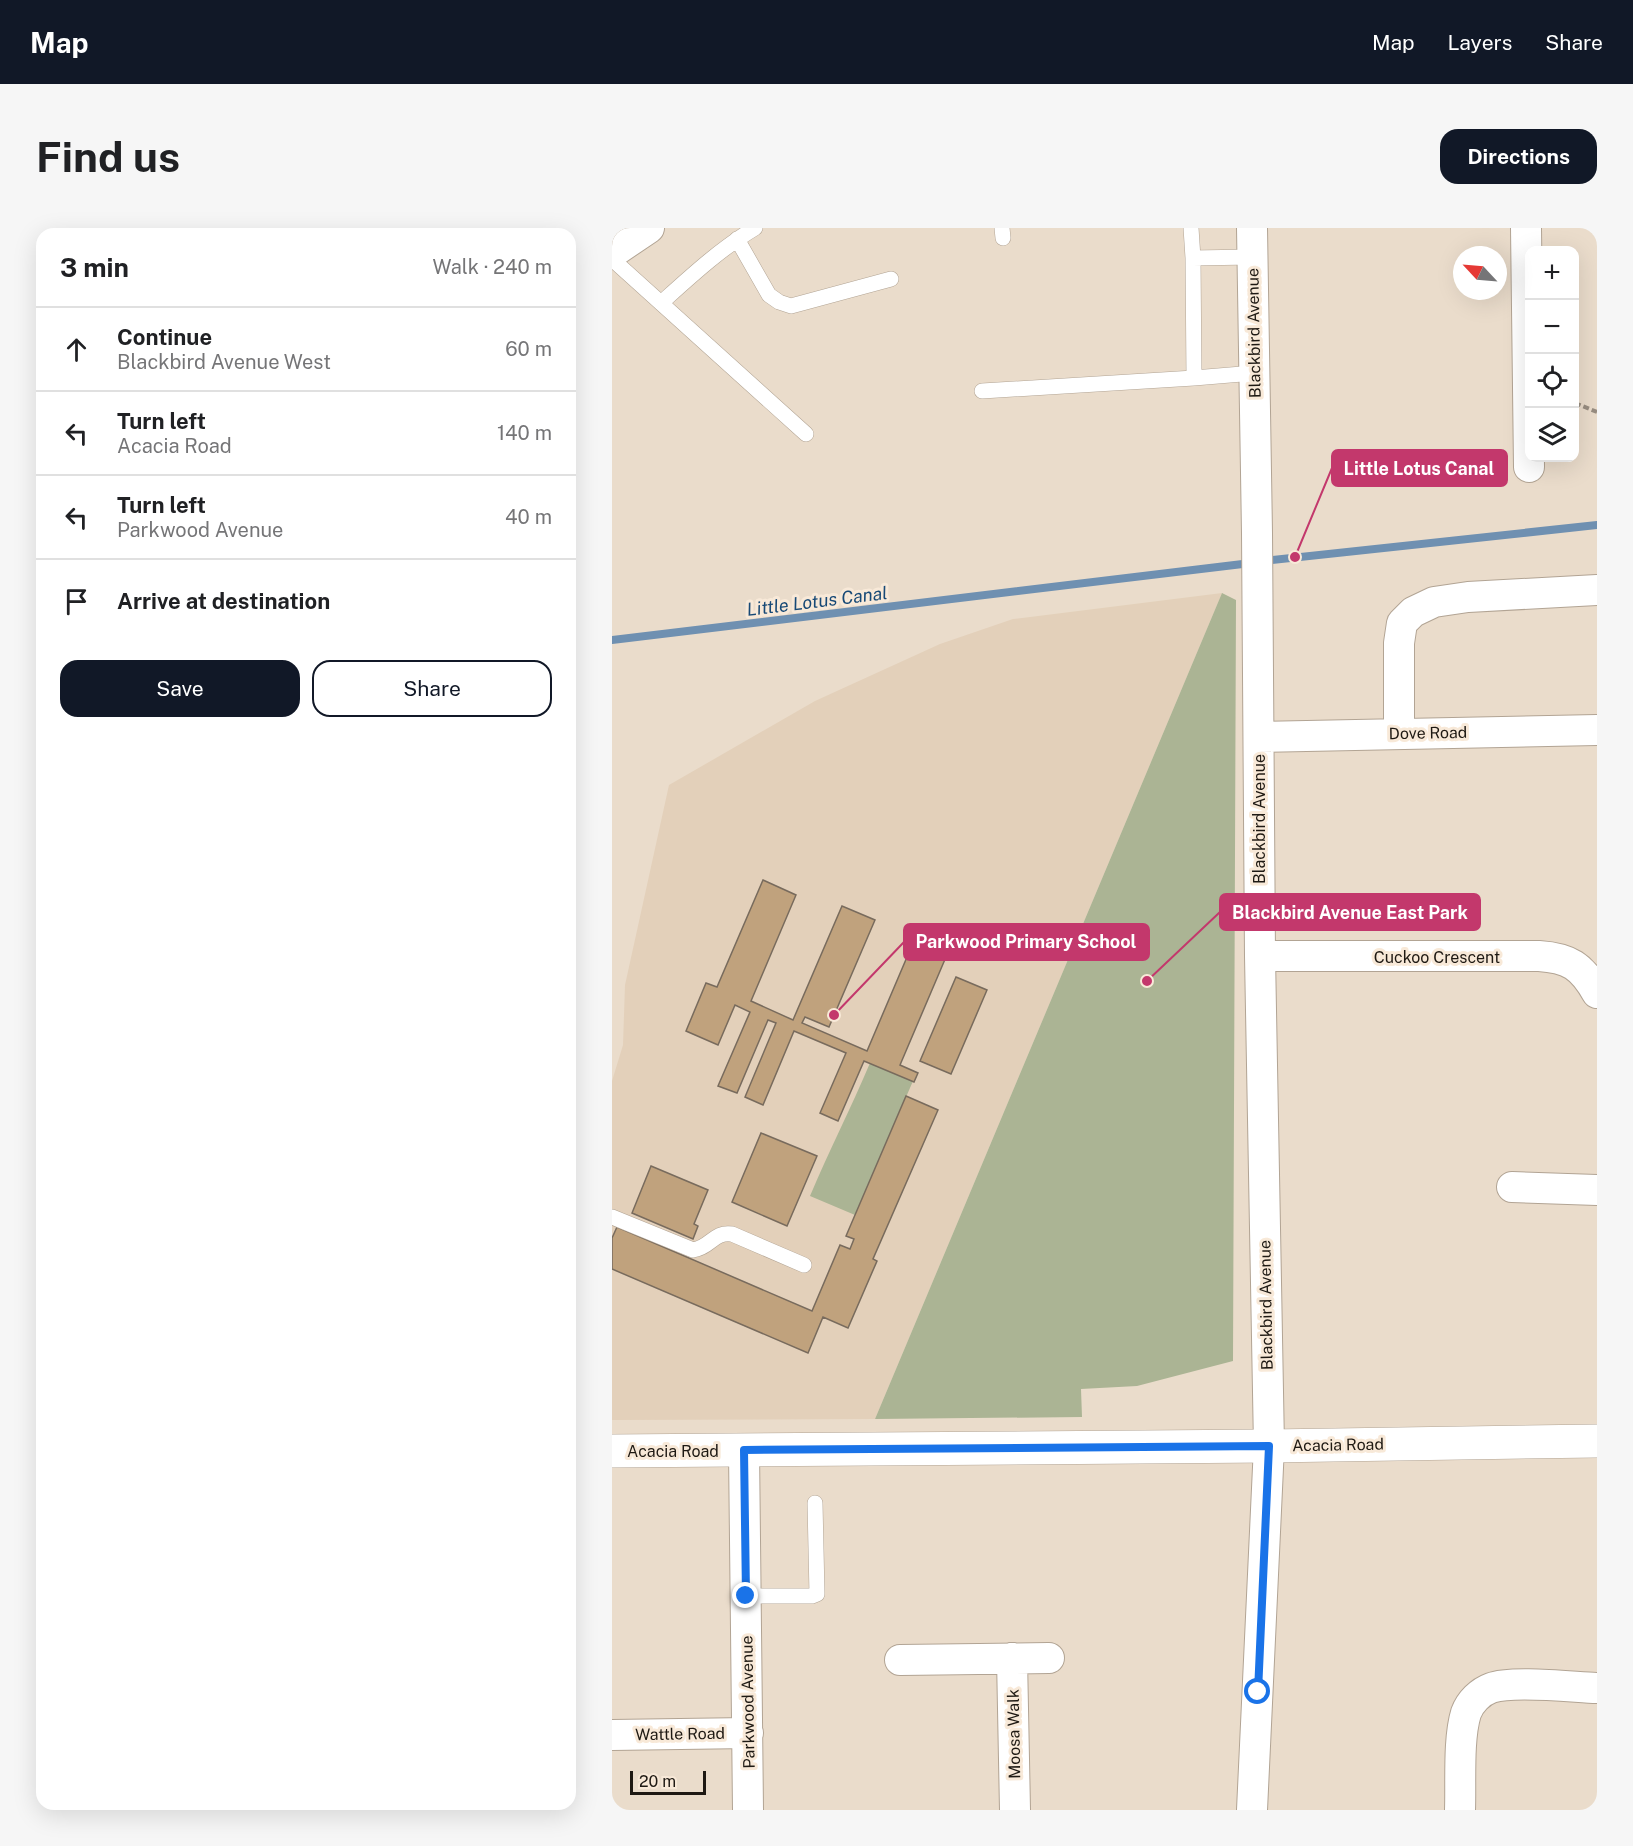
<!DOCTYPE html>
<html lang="en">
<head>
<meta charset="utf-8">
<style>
  :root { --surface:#fff; --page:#f6f6f6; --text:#202124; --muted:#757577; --line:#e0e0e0; --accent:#111827 }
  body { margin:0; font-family:"Public Sans",sans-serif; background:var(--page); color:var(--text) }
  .controls { position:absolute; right:18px; top:18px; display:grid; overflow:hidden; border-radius:12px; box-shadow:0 6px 24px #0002 }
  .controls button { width:54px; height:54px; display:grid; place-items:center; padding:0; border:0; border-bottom:2px solid var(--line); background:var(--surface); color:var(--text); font:30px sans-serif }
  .compass { position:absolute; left:841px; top:18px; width:54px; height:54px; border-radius:50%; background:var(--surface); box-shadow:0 6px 24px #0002; rotate:296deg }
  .scale { position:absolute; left:18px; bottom:15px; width:76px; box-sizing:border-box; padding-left:6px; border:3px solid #1e1913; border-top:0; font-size:16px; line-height:21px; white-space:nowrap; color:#1e1913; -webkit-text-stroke:4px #f8e9d8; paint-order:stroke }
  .stop { position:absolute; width:18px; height:18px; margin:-14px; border:4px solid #1a73e8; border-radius:50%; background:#fff }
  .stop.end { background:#1a73e8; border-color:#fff; box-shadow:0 2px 6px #0008 }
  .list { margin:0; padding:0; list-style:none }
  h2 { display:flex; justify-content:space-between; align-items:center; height:78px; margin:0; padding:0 24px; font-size:26px }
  h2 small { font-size:20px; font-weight:400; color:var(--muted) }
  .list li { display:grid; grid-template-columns:39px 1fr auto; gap:18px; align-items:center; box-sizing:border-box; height:84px; padding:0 24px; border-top:2px solid var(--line) }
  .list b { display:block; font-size:22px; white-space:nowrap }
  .list p { margin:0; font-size:20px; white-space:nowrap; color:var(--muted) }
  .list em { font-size:20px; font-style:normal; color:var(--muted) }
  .actions { display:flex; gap:12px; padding:18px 24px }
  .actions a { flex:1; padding:14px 0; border:2px solid var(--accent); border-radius:18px; text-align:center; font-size:21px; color:var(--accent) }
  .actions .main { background:var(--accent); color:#fff }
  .icon { flex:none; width:33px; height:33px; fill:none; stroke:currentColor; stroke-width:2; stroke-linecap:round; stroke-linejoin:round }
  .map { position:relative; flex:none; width:985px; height:1582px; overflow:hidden; border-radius:18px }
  header { display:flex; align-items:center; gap:36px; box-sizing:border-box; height:84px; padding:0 30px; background:var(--accent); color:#fff }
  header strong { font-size:28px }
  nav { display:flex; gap:33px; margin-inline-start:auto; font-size:21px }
  .intro { display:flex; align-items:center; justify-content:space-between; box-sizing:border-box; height:144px; padding:0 36px }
  h1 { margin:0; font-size:42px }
  .button { padding:15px 27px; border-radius:18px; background:var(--accent); color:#fff; font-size:21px; font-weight:700 }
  main { display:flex; gap:36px; padding:0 36px }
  aside { flex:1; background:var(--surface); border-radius:18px; box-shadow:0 6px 24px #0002 }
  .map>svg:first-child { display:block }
  .built { fill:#e3d0ba }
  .green { fill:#abb494 }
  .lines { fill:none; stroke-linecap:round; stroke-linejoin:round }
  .stream { stroke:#6f90b1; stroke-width:8 }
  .building { fill:#c0a27d; stroke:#786b5d; stroke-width:1.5 }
  .service-casing { stroke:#b2a494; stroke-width:16 }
  .minor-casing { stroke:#b2a494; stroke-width:32 }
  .tertiary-casing { stroke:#b2a494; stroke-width:34 }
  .path { stroke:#988d81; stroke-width:4; stroke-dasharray:6 3; stroke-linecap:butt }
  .service { stroke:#fff; stroke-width:15 }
  .minor { stroke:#fff; stroke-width:30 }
  .tertiary { stroke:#fff; stroke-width:33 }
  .route { stroke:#1a73e8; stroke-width:8 }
  .labels { text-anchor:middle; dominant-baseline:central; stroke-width:6; stroke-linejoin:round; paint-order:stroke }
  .street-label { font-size:16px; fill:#1e1913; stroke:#f8e9d8 }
  .water-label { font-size:18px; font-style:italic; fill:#174976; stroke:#f8e9d8 }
  .leader { fill:none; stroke:#c3386c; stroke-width:2 }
  .callout-dot { fill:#c3386c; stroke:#f8e9d8; stroke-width:2 }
  .callout { fill:#c3386c; stroke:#c3386c; stroke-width:2 }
  .callout-label { font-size:18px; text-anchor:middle; font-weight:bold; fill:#fff }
</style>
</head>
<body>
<header>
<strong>Map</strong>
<nav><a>Map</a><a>Layers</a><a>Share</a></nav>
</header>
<div class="intro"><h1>Find us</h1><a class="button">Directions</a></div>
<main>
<aside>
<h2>3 min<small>Walk · 240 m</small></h2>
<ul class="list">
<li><svg class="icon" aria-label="ahead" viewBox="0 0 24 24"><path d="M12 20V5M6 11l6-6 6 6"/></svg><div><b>Continue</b><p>Blackbird Avenue West</p></div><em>60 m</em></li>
<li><svg class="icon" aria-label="left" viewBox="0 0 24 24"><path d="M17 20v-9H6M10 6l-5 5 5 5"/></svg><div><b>Turn left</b><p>Acacia Road</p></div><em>140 m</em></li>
<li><svg class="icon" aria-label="left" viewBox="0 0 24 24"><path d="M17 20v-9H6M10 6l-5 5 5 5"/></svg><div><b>Turn left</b><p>Parkwood Avenue</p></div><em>40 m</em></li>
<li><svg class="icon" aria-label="arrive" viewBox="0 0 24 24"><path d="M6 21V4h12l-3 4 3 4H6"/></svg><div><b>Arrive at destination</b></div></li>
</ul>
<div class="actions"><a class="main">Save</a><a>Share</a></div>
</aside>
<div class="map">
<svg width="985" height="1582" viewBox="0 0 985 1582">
  <rect width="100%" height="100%" fill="#eadccb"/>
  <!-- built -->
  <path class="built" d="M610,365L263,1191L0,1192V853L11,817L13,757L57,557L203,473L328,416L401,391Z"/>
  <!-- green -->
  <path class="green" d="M610,365L624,372L621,1133L525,1158L469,1161L470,1189L263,1191Z
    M258,835L301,853L243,987L198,968C217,923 239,880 258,835Z"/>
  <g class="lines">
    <!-- stream -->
    <path class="stream" d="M651,333L985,297
      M0,412L639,335"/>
  </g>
  <!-- building -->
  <path class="building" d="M151,652L184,667L139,773L181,792L230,678L263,692L217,799L193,789L190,795L255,823L301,715L334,729L288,837L306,845L302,854L252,833L226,893L208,885L234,825L182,803L151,877L133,869L164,795L156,792L125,865L106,858L138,784L123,777L106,817L74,803L94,755L105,759Z
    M344,749L375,762L339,846L308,833Z
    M294,868L326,882L261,1031L265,1033L236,1100L211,1089L196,1125L0,1041V1010L5,999L200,1083L228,1017L238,1021L242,1011L234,1008Z
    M149,905L205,928L175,998L120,974Z
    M39,938L96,962L82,996L86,998L81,1011L20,985Z"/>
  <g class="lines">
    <!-- service casing -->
    <g class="service-casing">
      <path id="service" d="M390,0L391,10
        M579,0L581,30L640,29
        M125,11L157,67L167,74L179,78L279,51
        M581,30L582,150L642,145
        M0,31L194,206
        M49,75C79,48 108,21 143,0
        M370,163L582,150
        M0,989L81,1022C98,1020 102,1003 120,1006L192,1037
        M134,1368H200L205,1366L203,1275"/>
    </g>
    <!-- minor casing -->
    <g class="minor-casing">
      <path id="minor" d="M914,0L917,239
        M0,25L37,0
        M787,506V415L790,395L801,384L822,374L856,369L985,362
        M647,509L985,502
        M648,728H927C957,730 970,738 985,765
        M900,959L985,962
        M132,1222L136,1582
        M400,1430L403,1582
        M288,1432L437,1430
        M0,1507L136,1505
        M640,1582L657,1218L648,728L645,305L640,0
        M848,1582C849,1554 846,1511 854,1485C858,1474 868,1464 879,1460C900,1452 960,1459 985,1460"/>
    </g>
    <!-- tertiary casing -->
    <g class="tertiary-casing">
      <path id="tertiary" d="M0,1223L657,1218L985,1213"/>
    </g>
    <!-- path -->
    <path class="path" d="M963,175L985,184"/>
    <!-- service -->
    <use href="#service" class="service"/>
    <!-- minor -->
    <use href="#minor" class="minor"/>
    <!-- tertiary -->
    <use href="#tertiary" class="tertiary"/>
  </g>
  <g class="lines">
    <!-- route -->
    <path class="route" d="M134,1368L132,1222L657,1218L646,1464"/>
  </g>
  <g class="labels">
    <!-- street labels -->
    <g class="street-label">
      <text transform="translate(642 105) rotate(-91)">Blackbird Avenue</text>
      <text transform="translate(816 505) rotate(-1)">Dove Road</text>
      <text transform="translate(647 591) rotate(-90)">Blackbird Avenue</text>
      <text x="825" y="729">Cuckoo Crescent</text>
      <text transform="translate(654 1077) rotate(-91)">Blackbird Avenue</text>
      <text transform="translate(726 1217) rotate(-1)">Acacia Road</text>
      <text x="61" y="1223">Acacia Road</text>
      <text transform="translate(136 1474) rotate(-91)">Parkwood Avenue</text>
      <text transform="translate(68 1506) rotate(-1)">Wattle Road</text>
      <text transform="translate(402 1506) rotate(-91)">Moosa Walk</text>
    </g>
    <!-- water labels -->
    <g class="water-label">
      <text transform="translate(205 373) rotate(-7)">Little Lotus Canal</text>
    </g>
  </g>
  <!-- callouts -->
  <path class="leader" d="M683 329L720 240M535 753L608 684M222 787L292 714"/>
  <g class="callout-dot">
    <circle cx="683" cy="329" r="6"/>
    <circle cx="535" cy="753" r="6"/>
    <circle cx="222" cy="787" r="6"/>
  </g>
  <g class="callout">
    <rect x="720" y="222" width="175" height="36" rx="6"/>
    <rect x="608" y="666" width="260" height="36" rx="6"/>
    <rect x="292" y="696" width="245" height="36" rx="6"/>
  </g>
  <g class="callout-label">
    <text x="807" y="247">Little Lotus Canal</text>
    <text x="738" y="691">Blackbird Avenue East Park</text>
    <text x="414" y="720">Parkwood Primary School</text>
  </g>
</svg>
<div class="controls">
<button>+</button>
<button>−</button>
<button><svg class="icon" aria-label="locate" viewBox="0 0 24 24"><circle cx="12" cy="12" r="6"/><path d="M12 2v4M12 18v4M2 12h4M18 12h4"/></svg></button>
<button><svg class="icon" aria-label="layers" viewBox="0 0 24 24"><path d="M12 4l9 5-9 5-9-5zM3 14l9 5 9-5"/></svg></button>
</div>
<svg class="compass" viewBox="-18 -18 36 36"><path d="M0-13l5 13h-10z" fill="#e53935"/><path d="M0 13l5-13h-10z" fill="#757577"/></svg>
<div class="scale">20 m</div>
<div class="stop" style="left:646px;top:1464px"></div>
<div class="stop end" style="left:134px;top:1368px"></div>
</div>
</main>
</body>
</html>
